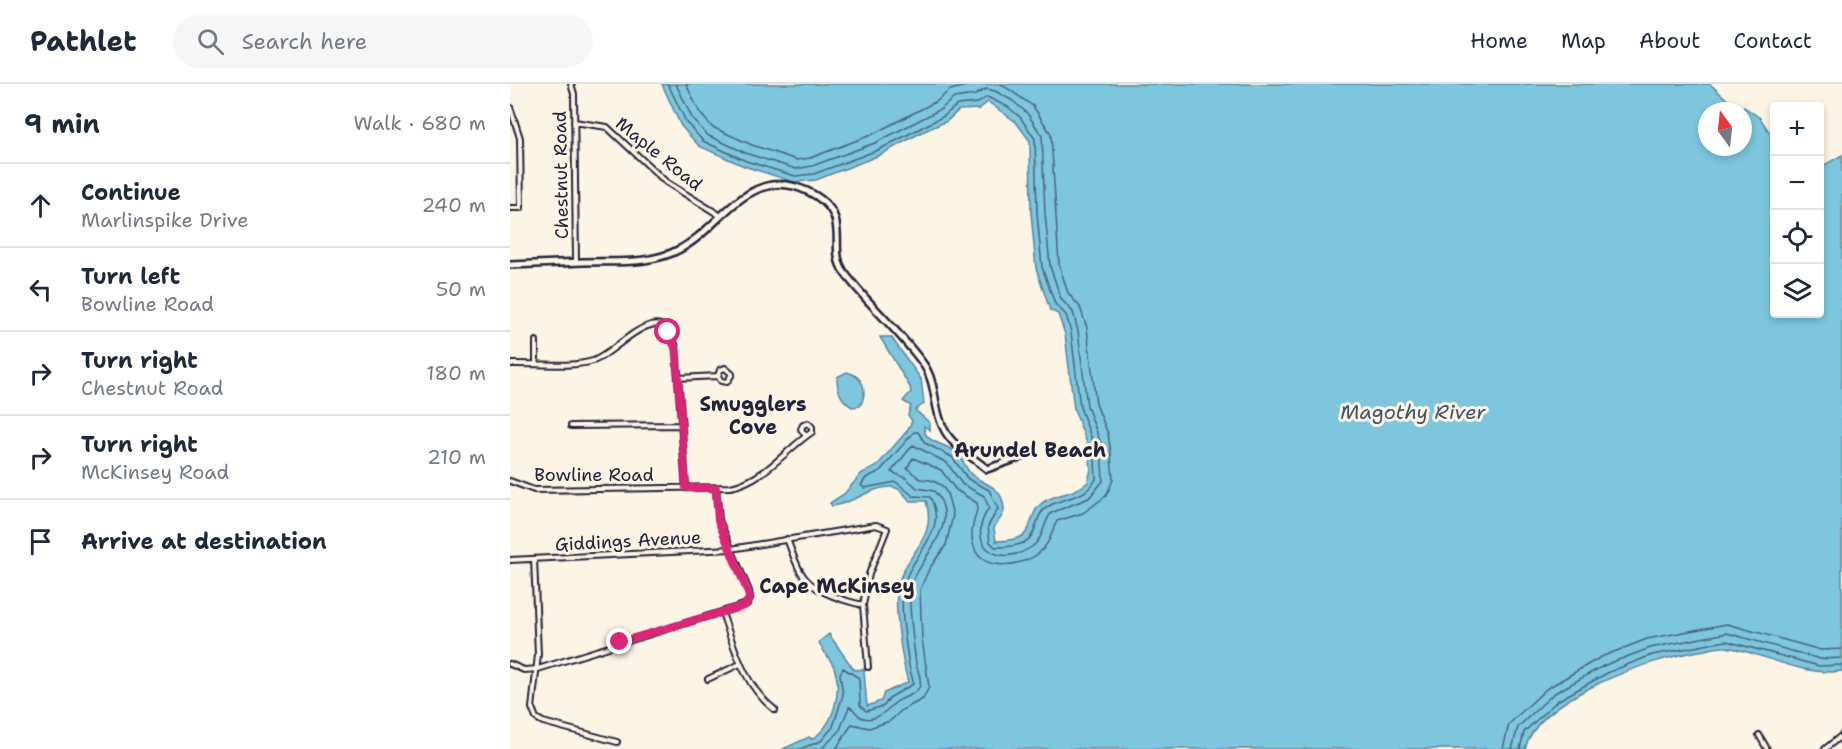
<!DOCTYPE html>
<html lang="en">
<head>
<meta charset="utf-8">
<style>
  :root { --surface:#fff; --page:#f6f6f7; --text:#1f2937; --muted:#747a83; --line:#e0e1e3 }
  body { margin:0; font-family:"Shantell Sans",sans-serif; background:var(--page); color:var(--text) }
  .controls { position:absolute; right:18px; top:18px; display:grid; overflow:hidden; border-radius:6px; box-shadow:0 3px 9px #0003 }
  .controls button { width:54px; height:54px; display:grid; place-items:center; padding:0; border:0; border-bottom:2px solid var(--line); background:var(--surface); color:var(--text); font:30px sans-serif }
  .compass { position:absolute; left:1188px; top:18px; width:54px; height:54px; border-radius:50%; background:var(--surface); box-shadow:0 3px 9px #0003; rotate:345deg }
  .stop { position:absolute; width:18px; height:18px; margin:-14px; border:4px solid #db2777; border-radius:50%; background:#fff }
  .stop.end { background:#db2777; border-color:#fff; box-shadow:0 2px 6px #0008 }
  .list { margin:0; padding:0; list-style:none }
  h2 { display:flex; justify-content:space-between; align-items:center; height:78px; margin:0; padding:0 24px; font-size:26px }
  h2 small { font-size:20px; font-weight:400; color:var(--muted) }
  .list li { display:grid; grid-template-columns:39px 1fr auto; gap:18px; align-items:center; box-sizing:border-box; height:84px; padding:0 24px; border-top:2px solid var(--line) }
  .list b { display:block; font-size:22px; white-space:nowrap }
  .list p { margin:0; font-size:20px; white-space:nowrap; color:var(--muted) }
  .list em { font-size:20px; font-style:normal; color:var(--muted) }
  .icon { flex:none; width:33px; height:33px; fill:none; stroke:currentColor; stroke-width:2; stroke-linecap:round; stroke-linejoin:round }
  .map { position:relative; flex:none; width:1332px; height:665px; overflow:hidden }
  header { display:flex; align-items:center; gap:36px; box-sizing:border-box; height:84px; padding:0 30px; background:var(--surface); border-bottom:2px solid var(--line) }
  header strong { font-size:28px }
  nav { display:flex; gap:33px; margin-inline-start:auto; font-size:21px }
  .search { width:420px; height:54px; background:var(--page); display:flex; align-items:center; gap:15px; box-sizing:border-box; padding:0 21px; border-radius:33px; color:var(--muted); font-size:22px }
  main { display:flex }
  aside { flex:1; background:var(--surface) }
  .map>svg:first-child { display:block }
  .water { fill:#7dc6de; stroke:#59849d; stroke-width:1.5; fill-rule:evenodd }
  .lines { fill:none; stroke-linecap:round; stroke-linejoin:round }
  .shore { stroke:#46647c; stroke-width:1.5 }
  .minor-casing { stroke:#22223b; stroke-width:8 }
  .tertiary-casing { stroke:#22223b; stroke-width:10 }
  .minor { stroke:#fcf5e5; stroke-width:4 }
  .tertiary { stroke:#fcf5e5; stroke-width:5 }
  .route { stroke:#db2777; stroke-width:8 }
  .labels { text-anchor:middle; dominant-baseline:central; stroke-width:6; stroke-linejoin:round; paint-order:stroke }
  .street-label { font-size:18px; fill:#22223b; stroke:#fcf5e5 }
  .neighbourhood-label { font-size:20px; font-weight:bold; fill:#22223b; stroke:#fcf5e5 }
  .water-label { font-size:20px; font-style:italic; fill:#3d536c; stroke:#fcf5e5 }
</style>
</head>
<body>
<header>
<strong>Pathlet</strong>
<div class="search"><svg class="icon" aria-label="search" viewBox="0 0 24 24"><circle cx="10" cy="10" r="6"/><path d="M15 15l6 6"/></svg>Search here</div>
<nav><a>Home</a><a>Map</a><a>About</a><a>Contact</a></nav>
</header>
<main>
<aside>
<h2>9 min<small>Walk · 680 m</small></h2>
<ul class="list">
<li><svg class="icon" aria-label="ahead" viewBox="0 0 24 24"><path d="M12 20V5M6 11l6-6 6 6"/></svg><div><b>Continue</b><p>Marlinspike Drive</p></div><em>240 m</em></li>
<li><svg class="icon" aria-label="left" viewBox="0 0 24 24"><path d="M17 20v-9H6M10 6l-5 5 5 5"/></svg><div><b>Turn left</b><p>Bowline Road</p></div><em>50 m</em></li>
<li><svg class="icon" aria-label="right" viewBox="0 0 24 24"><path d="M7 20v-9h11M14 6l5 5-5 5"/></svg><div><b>Turn right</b><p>Chestnut Road</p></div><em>180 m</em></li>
<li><svg class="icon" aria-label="right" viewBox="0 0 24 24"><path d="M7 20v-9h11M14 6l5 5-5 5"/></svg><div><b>Turn right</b><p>McKinsey Road</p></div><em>210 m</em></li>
<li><svg class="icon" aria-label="arrive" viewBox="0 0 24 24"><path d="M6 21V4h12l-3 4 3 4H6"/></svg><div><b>Arrive at destination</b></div></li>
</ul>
</aside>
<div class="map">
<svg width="1332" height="665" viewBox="0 0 1332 665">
  <rect width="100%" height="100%" fill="#fcf5e5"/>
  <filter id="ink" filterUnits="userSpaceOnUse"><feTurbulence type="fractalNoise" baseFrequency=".0167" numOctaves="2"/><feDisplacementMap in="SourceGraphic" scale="12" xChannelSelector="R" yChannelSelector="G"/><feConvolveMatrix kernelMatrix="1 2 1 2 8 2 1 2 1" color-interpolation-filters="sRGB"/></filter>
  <g filter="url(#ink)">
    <!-- water -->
    <path class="water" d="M152,0H1200L1223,21L1234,23L1250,34L1264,55V230H1310V87L1311,83L1332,71V587C1292,593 1254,569 1216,563C1208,562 1197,566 1189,567C1141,575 1027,613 1015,665H273L299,653L302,655C325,641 332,606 324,583C320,574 312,567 309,558L319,550L344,586L356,585L354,588L357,622L371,617L374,609L398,598C392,577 382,516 389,497C400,465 427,454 416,417H400C396,413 392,406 386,404C368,398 341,421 322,422L320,419L334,410L352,389L366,383L397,347L402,337L398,331L401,322L393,317L401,308L400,303L370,253H381L411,295L414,320L405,326L420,339V346L414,342C413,360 437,359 447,369C453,375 455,383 460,389C473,402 491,399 494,424C495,432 487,437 484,444L486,457C535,456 510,433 535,417C549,409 565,410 578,398L581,385L578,362L564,325L555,250L548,230L540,226L526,184L521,129L520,57L506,38L478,18L469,25L449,26L437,37L412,48L370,71L306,96L284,98L234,82L189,62L171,42ZM1197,27H1233V63H1197Z
      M337,288C354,293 358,307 350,322L342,323C331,316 327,307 327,293Z"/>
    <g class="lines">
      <!-- shore -->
      <path class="shore" d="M158,0L176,38L193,57L236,77L285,92L304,90L368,66L434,32L447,21L468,19L477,13L498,23L510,33L525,55L527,129L532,183L545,220L556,231L561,248L570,323L584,361L586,395C576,415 556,412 539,422C516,434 540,464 485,463L480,458L478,442L488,425L479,406L458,395L442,373L415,359L408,348H404L370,387L356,394L351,401L354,404L386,398L403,412L420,413C440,449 400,470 394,502C389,524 396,559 399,582C400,588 403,593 403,600L379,614L374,622L356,627L350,621L349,594L333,584L330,590L333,611L323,643L311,657L290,665
        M166,0L182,34L197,51L238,70L286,85L302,82L365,59L431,25L444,14L465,11L476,5L485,7L503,17L517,29L532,52L535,129L540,182L551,215L563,228L568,247L577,322L591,360L593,397L579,414L541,429C533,440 534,453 523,462C489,486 454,461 479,424L474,412L452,400L437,379L403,361L381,388L396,394L407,404L424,407C454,439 410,472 401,502C397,518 404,562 406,580C408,588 412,594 410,602C405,612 395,612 386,618C377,625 368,638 353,634C346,632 345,624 339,623L329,648L311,665
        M176,0L190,29L202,43L242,61L287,76L300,74L361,51L427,17L440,6L465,0
        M326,665L342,640L359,644L380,637L392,626L413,615L419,603L412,555L410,506L419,485L436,461L443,431L437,409L431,401L421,396L410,395L397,384L403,374L431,386L446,406L467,419C470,428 457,443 464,463C472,489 513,482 529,469C540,460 541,449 547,437L573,429L596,412L603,396L601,369L598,350L586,320L577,244L570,223L558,209L549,181L541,50L523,22L491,0
        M993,665L999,640L1036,605L1091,573L1137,555L1217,540L1311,566L1332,565
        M1002,665L1008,643L1043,610L1095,581L1140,564L1217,549L1310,575L1332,574
        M1010,665L1014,648L1047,617L1099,588L1142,571L1216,557L1309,582L1332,581"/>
      <!-- minor casing -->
      <g class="minor-casing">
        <path id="minor" d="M61,0L64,10L66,178
          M0,23L10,54L11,124H0
          M64,38L97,43L156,98L211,132
          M26,257V279
          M0,280C24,279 61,284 83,277C106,270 153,207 166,264L176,404
          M168,294L208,292L211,297L217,298L222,290L215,284L210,286L208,292
          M61,342L171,341
          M0,397L24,406L221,403C256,395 275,366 302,348V343L298,339L293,341L291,345L295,351
          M277,455C282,467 286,483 294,493C305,508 335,517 353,521
          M24,475L28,571L22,624L26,634L33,638L107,658
          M0,476L221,465L366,441L377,445L359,490L353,521L358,583
          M212,529C225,565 234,602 265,626
          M0,580L14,586L28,585L237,520L240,514L239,507L209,436L206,404
          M198,595L230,580
          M1249,651L1257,665
          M1315,665L1332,651"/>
      </g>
      <!-- tertiary casing -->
      <g class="tertiary-casing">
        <path id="tertiary" d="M0,181C24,180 48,179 73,178C105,177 141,181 170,165C204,147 223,108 262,101C274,99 286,102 297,107C346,130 316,163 334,188C358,221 390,247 414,281C427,300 423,325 434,345C441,361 464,374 477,385L511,373"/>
      </g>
      <!-- minor -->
      <use href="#minor" class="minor"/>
      <!-- tertiary -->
      <use href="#tertiary" class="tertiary"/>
    </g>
  </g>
  <g class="lines" filter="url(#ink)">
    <!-- route -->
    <path class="route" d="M110,558L234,522L240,514L208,436L206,404H176L166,266L158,248"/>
  </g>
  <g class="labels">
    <!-- street labels -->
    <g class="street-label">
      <text transform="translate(149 70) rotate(39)">Maple Road</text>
      <text transform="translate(51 91) rotate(-91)">Chestnut Road</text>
      <text x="84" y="391">Bowline Road</text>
      <text transform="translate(118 457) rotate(-3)">Giddings Avenue</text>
    </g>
    <!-- neighbourhood labels -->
    <g class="neighbourhood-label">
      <text x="243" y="320">Smugglers<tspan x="243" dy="23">Cove</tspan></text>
      <text x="520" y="366">Arundel Beach</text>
      <text x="327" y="502">Cape McKinsey</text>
    </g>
    <!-- water labels -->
    <g class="water-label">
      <text x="903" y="328">Magothy River</text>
    </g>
  </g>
</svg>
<div class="controls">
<button>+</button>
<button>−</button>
<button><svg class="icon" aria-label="locate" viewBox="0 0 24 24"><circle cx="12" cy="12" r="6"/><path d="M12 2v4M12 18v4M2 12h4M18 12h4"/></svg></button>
<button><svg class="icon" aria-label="layers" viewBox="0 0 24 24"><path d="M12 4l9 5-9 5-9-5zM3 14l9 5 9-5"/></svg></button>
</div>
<svg class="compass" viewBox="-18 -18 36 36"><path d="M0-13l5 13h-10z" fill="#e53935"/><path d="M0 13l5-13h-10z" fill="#747a83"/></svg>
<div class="stop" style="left:158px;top:248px"></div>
<div class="stop end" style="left:110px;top:558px"></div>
</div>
</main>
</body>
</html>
